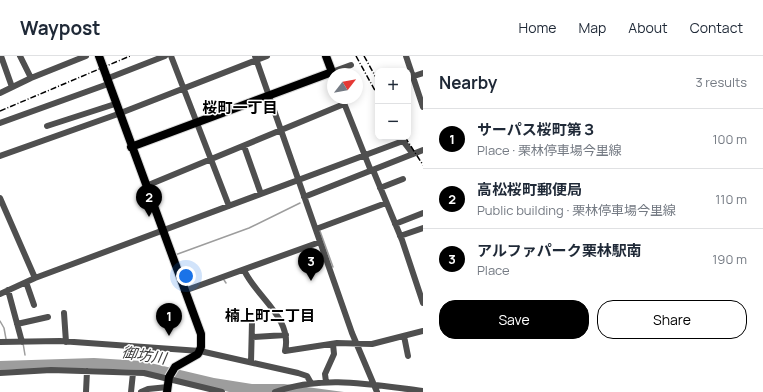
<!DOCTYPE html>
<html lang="en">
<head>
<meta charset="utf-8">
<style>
  :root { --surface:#fff; --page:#f6f6f7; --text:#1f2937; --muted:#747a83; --line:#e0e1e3; --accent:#000 }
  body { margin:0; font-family:Manrope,"Noto Sans JP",sans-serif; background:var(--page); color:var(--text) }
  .controls { position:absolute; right:12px; top:12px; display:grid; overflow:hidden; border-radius:8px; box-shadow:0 2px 10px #0003 }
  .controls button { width:36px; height:36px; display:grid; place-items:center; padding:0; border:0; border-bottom:1px solid var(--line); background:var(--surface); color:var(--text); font:20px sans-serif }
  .compass { position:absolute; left:327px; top:12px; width:36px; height:36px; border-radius:50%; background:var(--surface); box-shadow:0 2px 10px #0003; rotate:59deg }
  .you { position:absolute; left:186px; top:220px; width:14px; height:14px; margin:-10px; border:3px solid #fff; border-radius:50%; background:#1a73e8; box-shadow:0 0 0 6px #1a73e833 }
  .badge { display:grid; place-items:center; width:26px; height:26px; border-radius:50%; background:var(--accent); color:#fff; font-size:13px; font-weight:700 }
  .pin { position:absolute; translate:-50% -33px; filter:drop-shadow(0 1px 2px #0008) }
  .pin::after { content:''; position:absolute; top:21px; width:14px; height:12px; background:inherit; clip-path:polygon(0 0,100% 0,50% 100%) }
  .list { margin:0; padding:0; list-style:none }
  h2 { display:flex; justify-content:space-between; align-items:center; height:52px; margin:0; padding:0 16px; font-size:17px }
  h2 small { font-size:13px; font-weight:400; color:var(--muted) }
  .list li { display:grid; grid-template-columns:26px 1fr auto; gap:12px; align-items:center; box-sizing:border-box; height:60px; padding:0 16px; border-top:1px solid var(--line) }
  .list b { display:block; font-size:15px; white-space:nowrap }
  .list p { margin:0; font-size:13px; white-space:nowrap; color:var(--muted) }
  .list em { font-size:13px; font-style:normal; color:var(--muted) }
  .actions { display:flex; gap:8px; padding:12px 16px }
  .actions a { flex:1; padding:9px 0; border:1px solid var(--accent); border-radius:16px; text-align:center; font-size:14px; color:var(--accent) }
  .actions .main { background:var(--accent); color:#fff }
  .map { position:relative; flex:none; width:423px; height:336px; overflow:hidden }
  header { display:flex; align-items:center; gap:24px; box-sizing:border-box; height:56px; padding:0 20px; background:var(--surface); border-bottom:1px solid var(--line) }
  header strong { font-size:19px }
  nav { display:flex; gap:22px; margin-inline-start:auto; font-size:14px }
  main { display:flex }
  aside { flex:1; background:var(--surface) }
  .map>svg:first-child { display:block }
  .water { fill:#9d9d9d }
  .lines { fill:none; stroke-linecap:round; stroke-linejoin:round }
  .stream { stroke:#9d9d9d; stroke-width:1.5 }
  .major-casing { stroke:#dbdbdb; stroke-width:10 }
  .minor { stroke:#4f4f4f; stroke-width:6 }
  .major { stroke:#000; stroke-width:8 }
  .rail { stroke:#000; stroke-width:1.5; stroke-dasharray:6 2 1 2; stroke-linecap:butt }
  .labels { text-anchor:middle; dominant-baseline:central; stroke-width:3; stroke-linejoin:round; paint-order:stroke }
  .neighbourhood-label { font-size:15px; font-weight:bold; fill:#000; stroke:#fff }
  .water-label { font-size:15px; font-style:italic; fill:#3e3e3e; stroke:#fff }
</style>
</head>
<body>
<header>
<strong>Waypost</strong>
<nav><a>Home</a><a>Map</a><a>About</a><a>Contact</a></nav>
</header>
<main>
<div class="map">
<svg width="423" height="336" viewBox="0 0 423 336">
  <rect width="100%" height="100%" fill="#fff"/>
  <!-- water -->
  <path class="water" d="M94,302L142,305L214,322L252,328H284L344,336H229L142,314L70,312L0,314V305Z"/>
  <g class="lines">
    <!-- stream -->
    <path class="stream" d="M320,175L333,211
      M175,199L249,172L300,147
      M224,224L226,227
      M0,265L4,272L6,283
      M23,287L25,299"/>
    <!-- major casing -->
    <g class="major-casing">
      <path id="major" d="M99,0L201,278V291L198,298L175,311L169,321L167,336
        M131,91L332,16L326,0"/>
    </g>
    <!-- minor -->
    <path class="minor" d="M1,0L12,31
      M20,0L31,22
      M171,0L229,150
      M255,0L352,277L377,336
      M406,0L423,51
      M333,19L332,16L351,9
      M414,20L423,17
      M106,23L165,0
      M0,37L31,22L86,0
      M342,42L371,115
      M0,67L108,28
      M47,70L115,48
      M244,90L261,138
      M0,100L118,58L267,0
      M373,114L402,184L423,247
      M146,130L344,48
      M380,132L403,123
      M304,141L423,94
      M0,142L35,222
      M395,168L423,157
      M316,173L386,147
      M400,180L423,172
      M244,214C256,241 293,262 285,295L337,287L372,288L423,275
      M26,226L34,249
      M8,234L22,286
      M184,235L320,186
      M0,238L35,222L403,85L413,98
      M64,257L66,286
      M17,268L48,261
      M404,280L408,300
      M252,281L286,279
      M0,286L60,285L200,295L298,317L307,320L311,327
      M251,306L252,266
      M0,317L51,314L144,317L222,336
      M326,326L325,318L334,298L333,288
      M86,336L87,315
      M131,336L133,317
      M141,336L148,333L168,331
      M275,336C323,318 374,329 423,335"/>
    <!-- major -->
    <use href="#major" class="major"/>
    <!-- rail -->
    <path class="rail" d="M356,0L378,40
      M364,0L378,25
      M0,55L130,0
      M405,81L423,109"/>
  </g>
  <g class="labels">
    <!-- neighbourhood labels -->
    <g class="neighbourhood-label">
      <text x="240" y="51">桜町一丁目</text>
      <text x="270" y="259">楠上町二丁目</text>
    </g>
    <!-- water labels -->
    <g class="water-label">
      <text transform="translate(144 299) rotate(9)">御坊川</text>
    </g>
  </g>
</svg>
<div class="controls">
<button>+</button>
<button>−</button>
</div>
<svg class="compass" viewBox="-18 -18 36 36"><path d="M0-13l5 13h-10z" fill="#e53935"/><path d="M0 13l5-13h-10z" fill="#747a83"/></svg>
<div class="you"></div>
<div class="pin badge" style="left:169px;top:280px">1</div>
<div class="pin badge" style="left:149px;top:161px">2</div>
<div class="pin badge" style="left:311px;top:225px">3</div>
</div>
<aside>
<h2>Nearby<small>3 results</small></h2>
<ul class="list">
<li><span class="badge">1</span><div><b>サーパス桜町第３</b><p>Place · 栗林停車場今里線</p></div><em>100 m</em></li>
<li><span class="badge">2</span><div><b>高松桜町郵便局</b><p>Public building · 栗林停車場今里線</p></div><em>110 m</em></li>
<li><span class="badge">3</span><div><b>アルファパーク栗林駅南</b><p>Place</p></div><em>190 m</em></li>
</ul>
<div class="actions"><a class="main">Save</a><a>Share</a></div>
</aside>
</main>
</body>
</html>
